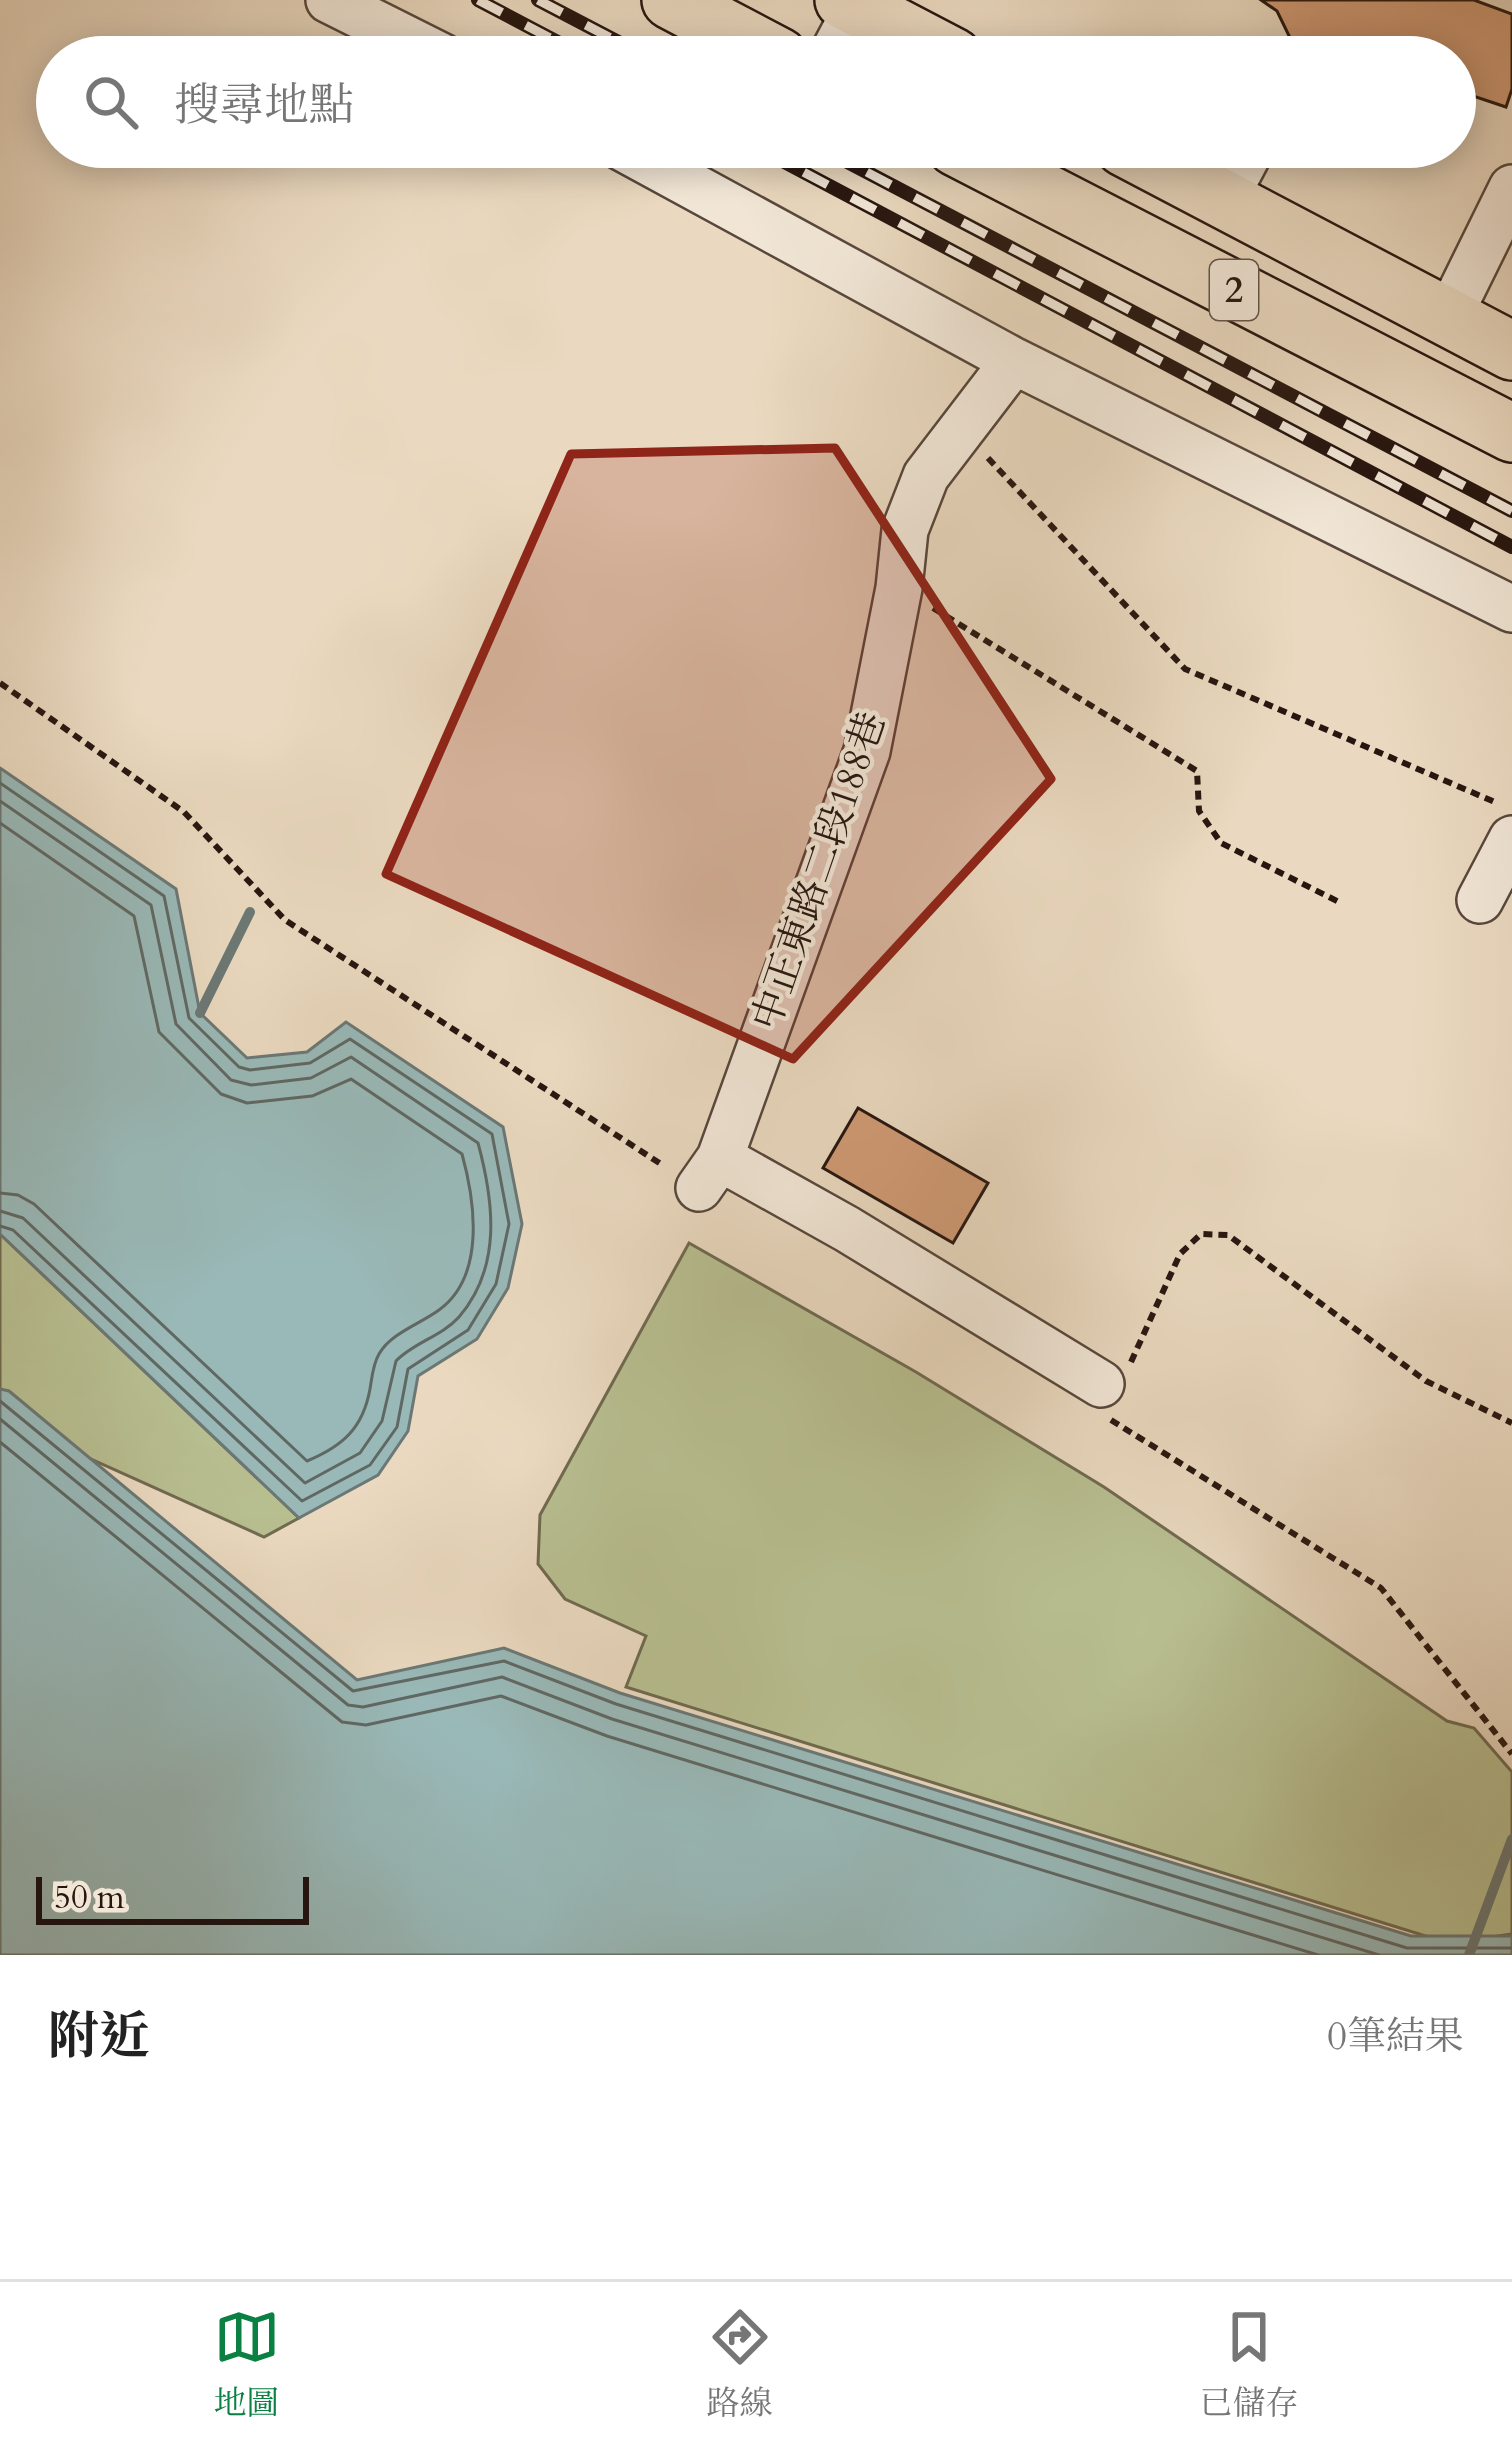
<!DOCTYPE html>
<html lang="zh-TW">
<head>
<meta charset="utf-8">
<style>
  :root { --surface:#fff; --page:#f2f2f2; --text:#222; --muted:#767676; --line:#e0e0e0; --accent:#0b8043 }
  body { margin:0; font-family:Cardo,"Noto Serif TC",serif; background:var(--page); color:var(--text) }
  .scale { position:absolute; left:36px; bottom:30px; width:273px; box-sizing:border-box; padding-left:12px; border:6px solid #271610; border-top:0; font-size:33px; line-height:42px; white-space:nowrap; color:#271610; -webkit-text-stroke:9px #f1e6d6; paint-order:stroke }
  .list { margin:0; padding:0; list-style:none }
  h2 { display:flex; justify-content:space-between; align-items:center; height:156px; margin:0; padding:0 48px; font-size:51px }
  h2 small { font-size:39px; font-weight:400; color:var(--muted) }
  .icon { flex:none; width:66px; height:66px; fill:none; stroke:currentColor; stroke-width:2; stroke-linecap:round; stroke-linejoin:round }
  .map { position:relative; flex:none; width:1512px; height:1955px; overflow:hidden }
  .search { position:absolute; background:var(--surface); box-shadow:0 6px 30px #0003; left:36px; right:36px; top:36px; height:132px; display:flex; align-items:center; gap:30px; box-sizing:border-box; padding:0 42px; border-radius:66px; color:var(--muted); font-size:45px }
  .sheet { height:324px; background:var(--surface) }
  nav { display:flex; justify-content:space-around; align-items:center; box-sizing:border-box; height:168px; border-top:3px solid var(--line); background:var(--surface); font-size:33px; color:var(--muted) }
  nav a { display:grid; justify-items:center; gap:6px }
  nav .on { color:var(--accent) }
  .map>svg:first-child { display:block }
  .green { fill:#b8bf91; stroke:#706a50; stroke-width:3 }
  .water { fill:#99b9b8; stroke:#6b7875; stroke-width:3 }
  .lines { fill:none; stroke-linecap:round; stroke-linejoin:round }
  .shore { stroke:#606864; stroke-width:3 }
  .stream { stroke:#6b7875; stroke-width:10 }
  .building { fill:#cf9a75; stroke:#271610; stroke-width:3 }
  .minor-casing { stroke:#58473c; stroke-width:50 }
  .major-casing { stroke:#271610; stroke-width:62 }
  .path { stroke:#271610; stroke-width:6; stroke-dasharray:9 6; stroke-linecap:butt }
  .minor { stroke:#f1e6d6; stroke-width:45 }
  .major { stroke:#ead9c0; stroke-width:57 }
  .rail-casing { stroke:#271610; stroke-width:14 }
  .rail { stroke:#f1e6d6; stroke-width:9; stroke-dasharray:27; stroke-linecap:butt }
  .marked { fill:#8f2418; fill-opacity:0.2; stroke:#8f2418; stroke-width:9; stroke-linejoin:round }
  .labels { text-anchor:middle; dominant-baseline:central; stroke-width:9; stroke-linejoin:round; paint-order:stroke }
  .shield { fill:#f1e6d6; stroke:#64544b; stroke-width:3 }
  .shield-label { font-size:36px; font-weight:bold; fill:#271610 }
  .street-label { font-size:39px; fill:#271610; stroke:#f1e6d6 }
</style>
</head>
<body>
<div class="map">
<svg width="1512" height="1955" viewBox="0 0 1512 1955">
  <rect width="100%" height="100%" fill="#ead9c0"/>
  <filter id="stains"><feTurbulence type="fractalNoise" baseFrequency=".00167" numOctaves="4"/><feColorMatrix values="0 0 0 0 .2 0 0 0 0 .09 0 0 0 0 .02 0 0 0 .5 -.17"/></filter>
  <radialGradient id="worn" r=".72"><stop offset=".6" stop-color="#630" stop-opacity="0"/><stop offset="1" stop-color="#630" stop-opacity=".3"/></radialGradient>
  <!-- green -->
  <path class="green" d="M0,1234L299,1518L264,1537L0,1418Z
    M689,1243L916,1372L1104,1487L1447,1721L1474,1728L1512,1772V1934L1448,1943L626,1687L646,1636L565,1599L538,1564L540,1515Z"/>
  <!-- water -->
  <path class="water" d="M0,768L176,889L200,1013L247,1058L307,1052L346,1022L503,1127L522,1224L508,1288L477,1339L418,1376L408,1431L378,1475L299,1518L0,1234Z
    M0,1389L9,1391L357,1680L504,1648L620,1693L1411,1936H1512V1955H0Z"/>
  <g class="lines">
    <!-- shore -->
    <path class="shore" d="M0,783L164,896L189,1018L239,1067L250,1070L310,1063L350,1039L492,1134L509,1224L496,1284L468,1330L408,1369L397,1427L370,1465L302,1501L13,1230L0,1226
      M0,801L151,905L176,1024L231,1080L251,1085L311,1078L351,1057L478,1143C494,1202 502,1267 459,1317C442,1336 413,1343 396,1361L382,1421L360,1453L305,1483L23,1218L0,1211
      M0,823L134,916L159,1032L221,1094L247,1103L312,1096L351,1079L462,1154C475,1201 486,1276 439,1310C420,1324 391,1333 379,1354C373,1364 372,1377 370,1389C363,1428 343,1446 307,1461L34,1204L18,1195L0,1193
      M0,1401L353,1691L504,1661L616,1704L1407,1948H1512
      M0,1419L348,1705L363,1707L502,1677L612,1719L1379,1955
      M0,1442L342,1722L366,1725L501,1696L607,1736L1318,1955"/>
    <!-- stream -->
    <path class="stream" d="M200,1013L250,912
      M1469,1955L1512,1839"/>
  </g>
  <!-- building -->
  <path class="building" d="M1261,0H1474L1512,14V89L1506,107L1455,90V57H1359L1332,48L1294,46L1277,11Z
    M858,1108L988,1183L953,1243L823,1168Z"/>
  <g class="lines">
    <!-- minor casing -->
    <g class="minor-casing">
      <path id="minor" d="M329,0L443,57
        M831,57L861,0
        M621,147L1014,361L1512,609
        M1224,200L1252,147
        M1448,318L1512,188
        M1480,900L1512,839
        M720,1158L847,1229L1101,1384
        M699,1188L720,1158L867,751L899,588L905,530L926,476L1014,361"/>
    </g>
    <!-- major casing -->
    <g class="major-casing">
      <path id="major" d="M671,0L779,57
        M844,0L953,57
        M956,147L1512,433
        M1124,147L1512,351"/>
    </g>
    <!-- path -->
    <path class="path" d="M988,458L1185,669L1497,803
      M933,608L1197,771L1199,811L1221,843L1339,902
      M0,683L184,812L285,920L664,1166
      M1131,1362L1180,1254L1201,1234L1228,1235L1426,1381L1512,1423
      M1111,1420L1381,1588L1512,1754"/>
    <!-- minor -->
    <use href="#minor" class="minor"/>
    <!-- major -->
    <use href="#major" class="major"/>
    <!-- rail casing -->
    <g class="rail-casing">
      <path id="rail" d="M478,0L586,57
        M538,0L647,57
        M756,147L1512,547
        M819,147L1512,511"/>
    </g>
    <!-- rail -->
    <use href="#rail" class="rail"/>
  </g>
  <!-- marked area -->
  <path class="marked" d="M835,448L1051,779L793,1059L386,874L571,454Z"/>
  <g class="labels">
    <!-- shield labels -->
    <rect class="shield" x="1210" y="260" width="48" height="60" rx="9"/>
    <g class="shield-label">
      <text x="1234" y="290">2</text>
    </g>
    <!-- street labels -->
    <g class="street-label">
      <text transform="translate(819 871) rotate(-71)">中正東路二段188巷</text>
    </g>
  </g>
  <rect width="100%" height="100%" filter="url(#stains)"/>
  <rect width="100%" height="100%" fill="url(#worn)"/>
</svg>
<div class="scale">50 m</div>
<div class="search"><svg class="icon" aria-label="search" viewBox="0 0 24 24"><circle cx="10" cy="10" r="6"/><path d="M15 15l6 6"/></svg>搜尋地點</div>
</div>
<section class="sheet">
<h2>附近<small>0筆結果</small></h2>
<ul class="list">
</ul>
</section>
<nav>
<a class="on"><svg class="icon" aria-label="map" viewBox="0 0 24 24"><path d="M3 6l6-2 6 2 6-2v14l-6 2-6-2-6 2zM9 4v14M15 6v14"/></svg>地圖</a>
<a><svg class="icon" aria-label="directions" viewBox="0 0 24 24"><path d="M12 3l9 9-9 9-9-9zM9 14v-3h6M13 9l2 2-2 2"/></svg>路線</a>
<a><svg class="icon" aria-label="saved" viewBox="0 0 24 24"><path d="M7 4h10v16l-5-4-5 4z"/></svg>已儲存</a>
</nav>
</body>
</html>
